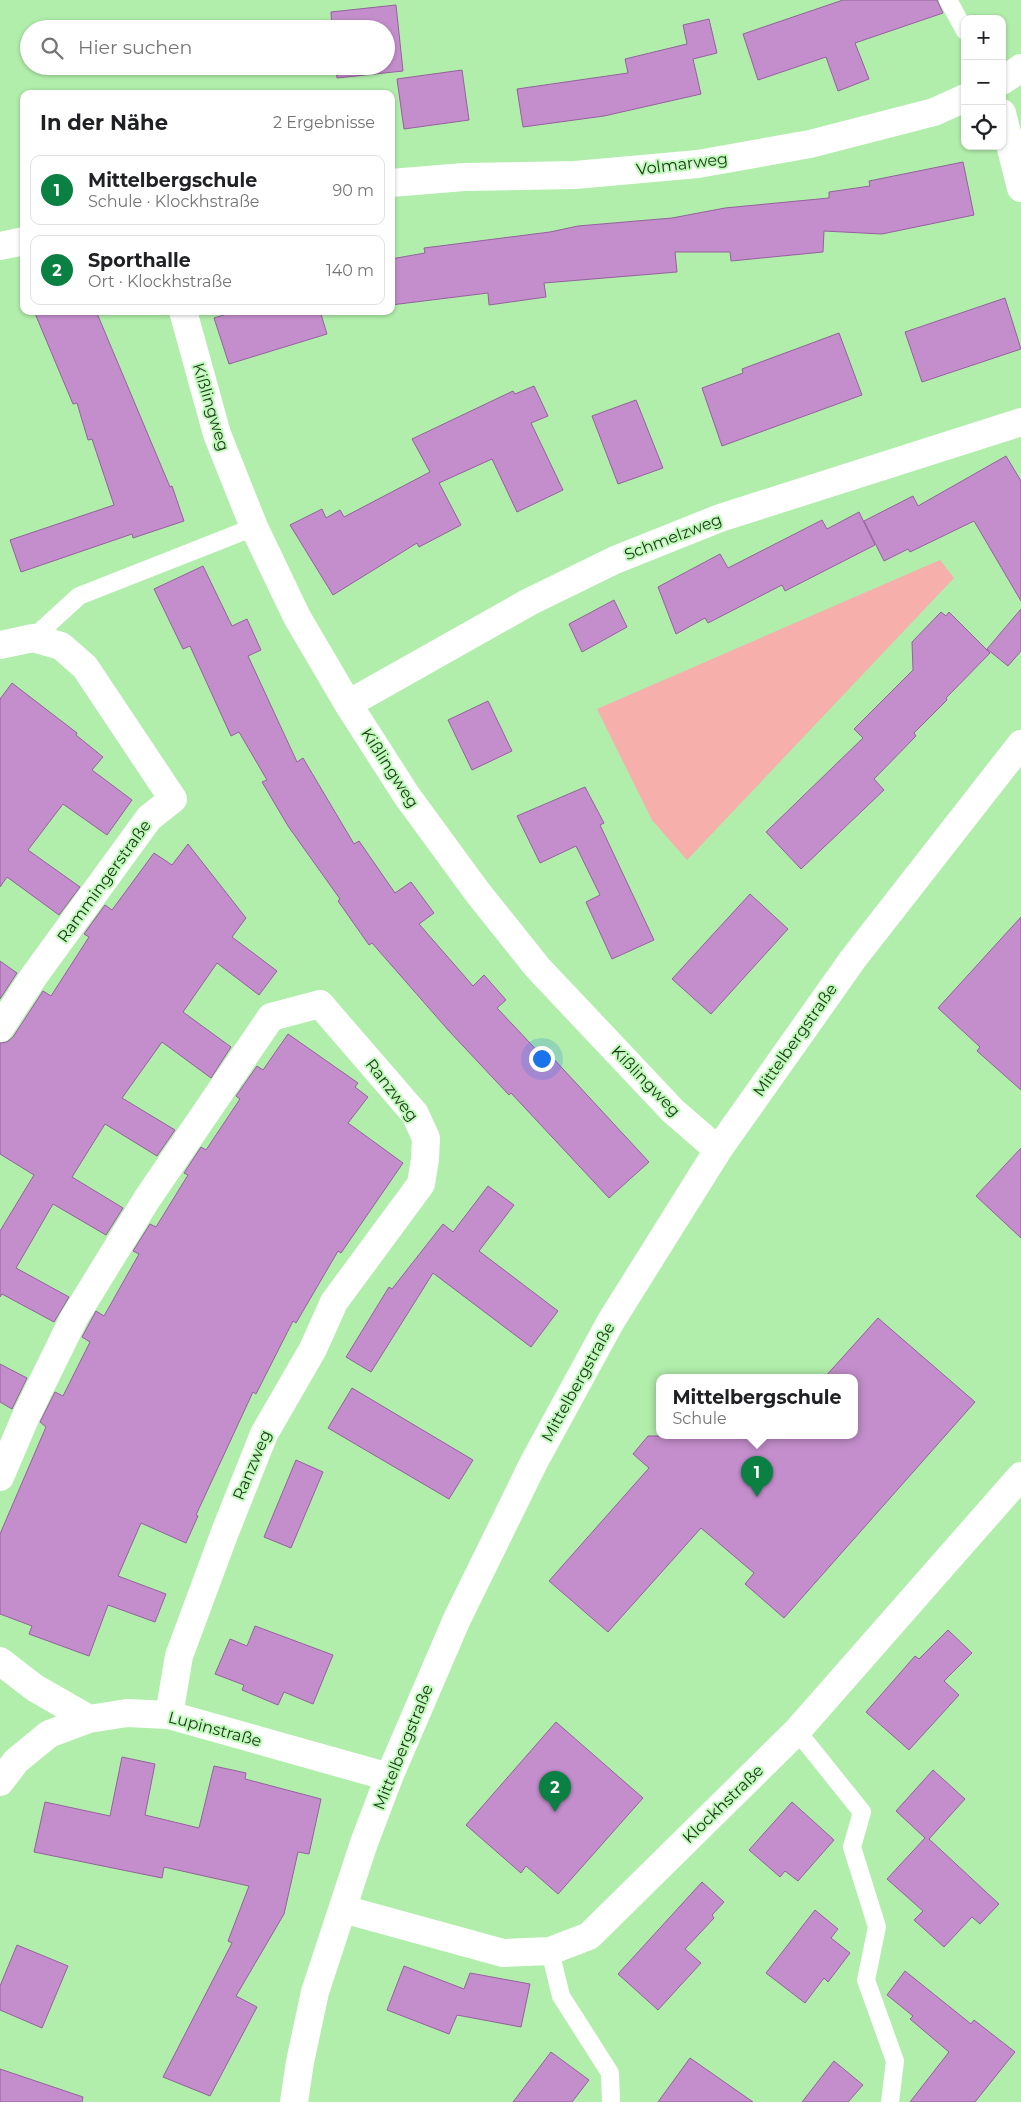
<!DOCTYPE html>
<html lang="de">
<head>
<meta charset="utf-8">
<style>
  :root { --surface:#fff; --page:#f6f6f6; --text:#202124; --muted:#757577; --line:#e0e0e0; --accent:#0b8043 }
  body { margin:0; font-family:Montserrat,sans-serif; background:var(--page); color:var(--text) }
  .controls { position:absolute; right:15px; top:15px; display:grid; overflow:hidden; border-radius:10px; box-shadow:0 1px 4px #0004 }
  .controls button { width:45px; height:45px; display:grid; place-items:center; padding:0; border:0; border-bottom:1px solid var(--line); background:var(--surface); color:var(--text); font:25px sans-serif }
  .you { position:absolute; left:541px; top:1058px; width:18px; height:18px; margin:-12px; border:4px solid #fff; border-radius:50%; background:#1a73e8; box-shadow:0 0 0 8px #1a73e833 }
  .badge { display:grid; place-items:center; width:32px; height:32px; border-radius:50%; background:var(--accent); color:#fff; font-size:16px; font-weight:700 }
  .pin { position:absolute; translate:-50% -41px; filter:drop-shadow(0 1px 2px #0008) }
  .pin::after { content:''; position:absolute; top:26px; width:18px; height:15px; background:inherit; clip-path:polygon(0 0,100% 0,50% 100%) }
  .popup { position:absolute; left:656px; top:1374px; width:202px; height:65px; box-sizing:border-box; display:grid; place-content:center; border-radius:10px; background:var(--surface); filter:drop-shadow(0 1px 4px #0005); font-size:16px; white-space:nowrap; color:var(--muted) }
  .popup b { font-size:19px; color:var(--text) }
  .popup::after { content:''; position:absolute; left:50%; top:100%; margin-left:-10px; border:10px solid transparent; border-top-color:var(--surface) }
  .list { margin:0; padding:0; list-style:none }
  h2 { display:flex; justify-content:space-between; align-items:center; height:65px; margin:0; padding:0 20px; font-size:21px }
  h2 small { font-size:16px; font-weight:400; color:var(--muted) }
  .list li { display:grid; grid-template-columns:32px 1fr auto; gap:15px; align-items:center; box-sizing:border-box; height:70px; margin:0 10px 10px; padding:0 10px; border:1px solid var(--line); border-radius:10px }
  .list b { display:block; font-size:19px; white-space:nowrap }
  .list p { margin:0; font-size:16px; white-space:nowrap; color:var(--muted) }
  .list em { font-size:16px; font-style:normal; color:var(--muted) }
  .icon { flex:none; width:28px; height:28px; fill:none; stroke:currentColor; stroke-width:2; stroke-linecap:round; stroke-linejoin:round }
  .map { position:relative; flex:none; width:1021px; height:2102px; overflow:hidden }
  .search { position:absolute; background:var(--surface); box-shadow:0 1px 4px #0004; left:20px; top:20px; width:375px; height:55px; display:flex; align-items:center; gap:12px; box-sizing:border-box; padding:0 18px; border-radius:28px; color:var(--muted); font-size:19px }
  .panel { position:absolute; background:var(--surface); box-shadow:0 1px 4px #0004; left:20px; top:90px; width:375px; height:225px; border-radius:10px }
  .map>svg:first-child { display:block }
  .green { fill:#f7afac }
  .building { fill:#c48ecc; stroke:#95619d }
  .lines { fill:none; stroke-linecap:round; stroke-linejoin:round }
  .lane { stroke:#fff; stroke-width:18 }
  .street { stroke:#fff; stroke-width:28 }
  .labels { text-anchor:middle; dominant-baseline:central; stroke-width:4; stroke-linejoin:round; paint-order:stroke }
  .street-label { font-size:16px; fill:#1d341b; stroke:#befab8 }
</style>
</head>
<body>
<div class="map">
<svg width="1021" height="2102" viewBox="0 0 1021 2102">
  <rect width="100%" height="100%" fill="#b1edab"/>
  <!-- green -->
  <path class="green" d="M940,560L954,578L687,860L652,820L597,709Z"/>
  <!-- building -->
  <path class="building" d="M843,0H937L943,13L855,43L869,79L838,91L826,57L758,80L743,34Z
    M396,5L403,71L337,78L336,66H386V29H332L331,12Z
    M709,19L717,53L693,59L701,94L604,116L523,127L517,89L628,73L625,59L687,44L683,25Z
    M462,70L469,120L404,129L397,79Z
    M963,162L974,215L882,234L824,231L823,252L731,261L730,252H675L677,272L544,283L546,297L489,305L488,293L391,305V259L425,253L424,248L550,232L578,226L672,218L725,208L829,198V192L870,186L869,181Z
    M1005,298L1021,349L922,382L905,332Z
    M34,311H96L170,487L172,486L184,521L133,538L132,534L21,572L10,540L114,505L92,439L88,440L77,403L73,404Z
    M236,311H320L327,334L229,364L214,318Z
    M839,333L862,395L722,446L702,388L743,373L742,369Z
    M534,386L548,416L531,423L563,490L517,512L492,459L439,483L461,525L419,547L417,543L333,595L290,525L322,509L326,518L340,510L344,517L430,472L412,439L513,391L515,394Z
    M636,400L663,468L618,484L592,416Z
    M1006,456L1021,481V601L974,521L910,552L908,549L884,561L864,521L913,496L918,506Z
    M859,512L875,545L785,591L782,585L708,623L705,618L676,634L658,587L720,554L728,568L822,520L827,529Z
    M203,566L232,626L247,619L261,650L248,656L297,762L303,758L354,844L359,841L395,893L411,882L434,913L419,924L473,986L484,975L506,1000L497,1008L546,1060L551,1056L649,1162L609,1198L511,1093L509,1095L449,1031L372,943L369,945L338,901L340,899L288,826L262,782L267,780L239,732L231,736L190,646L183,649L154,589Z
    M614,600L627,627L582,652L569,624Z
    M1021,609V651L1008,666L987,649Z
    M941,612L946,616L949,612L990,653L946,698L947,700L914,733L916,736L874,779L884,790L801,869L766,832L863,738L854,729L913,670L912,642Z
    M12,683L77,733L76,735L103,757L92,770L132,800L107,835L63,804L28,850L80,887L59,915L7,877L0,887V699Z
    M488,701L512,751L472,770L448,720Z
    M585,787L604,823L600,825L654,940L612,959L586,902L600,895L576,846L540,863L517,816Z
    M188,844L246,918L232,937L277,971L259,995L217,963L183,1012L231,1047L211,1078L162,1042L122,1098L175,1130L157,1156L105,1124L72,1177L123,1208L106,1235L53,1204L16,1268L69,1297L54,1322L2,1294L0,1297V1231L34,1175L0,1154V1043L7,1042L13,1037L43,991L51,996L89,937L84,934L105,905L112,910L154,853L172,865Z
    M750,894L788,929L711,1014L672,979Z
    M1021,917V1090L977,1051L980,1047L938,1008Z
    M0,961L17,973L0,999Z
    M288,1034L358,1083L355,1087L368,1097L348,1123L403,1163L341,1253L338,1251L296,1323L293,1321L256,1394L253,1392L196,1515L198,1516L186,1543L141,1523L118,1576L166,1594L155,1622L108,1605L89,1656L29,1634L32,1626L0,1614V1534L46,1427L40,1422L55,1392L63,1396L90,1342L82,1337L88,1326L96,1311L104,1316L139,1254L133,1251L150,1224L156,1227L188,1175L184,1173L201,1147L206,1150L240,1099L236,1096L257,1066L263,1070Z
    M1021,1148V1238L976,1196Z
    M488,1186L514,1205L479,1251L558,1311L531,1347L433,1273L371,1372L346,1357L389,1287L392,1289L443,1224L453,1232Z
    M878,1318L975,1402L784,1618L745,1584L754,1573L701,1528L608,1632L549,1581L649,1468L633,1454L648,1436H854V1378H824Z
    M0,1364L27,1378L12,1409L0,1402Z
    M352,1388L473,1460L449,1499L328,1428Z
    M296,1460L323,1472L291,1548L264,1537Z
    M255,1626L333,1655L313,1704L284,1692L278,1705L242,1690L244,1685L215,1674L230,1639L247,1646Z
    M948,1630L972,1653L944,1681L959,1695L909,1750L866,1712L915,1656L919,1659Z
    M556,1722L643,1798L558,1894L526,1866L521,1873L466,1825Z
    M122,1757L155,1764L145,1815L199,1828L214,1766L246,1773L245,1779L321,1799L309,1854L298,1852L284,1914L236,1996L257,2007L210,2096L163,2077L232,1943L228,1941L249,1886L164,1867L162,1878L34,1852L45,1802L110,1816Z
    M933,1770L965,1799L929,1839L999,1904L980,1924L972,1917L944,1947L914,1920L923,1911L887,1879L925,1838L896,1811Z
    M792,1802L834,1840L798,1881L785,1871L780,1877L749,1850Z
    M702,1882L724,1902L712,1915L714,1918L685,1949L701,1963L658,2010L618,1974Z
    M815,1910L838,1929L831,1938L850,1953L828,1982L824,1978L805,2003L766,1973Z
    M17,1945L68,1966L42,2028L0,2010V1986Z
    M404,1966L464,1989L470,1973L530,1984L521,2027L457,2015L449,2034L387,2010Z
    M905,1971L971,2024L974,2020L1015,2052L975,2102H910L949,2052L910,2019L913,2016L887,1995Z
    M551,2052L589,2080L572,2102H513Z
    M690,2058L753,2102H658Z
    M834,2061L863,2085L848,2102H802Z
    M0,2069L83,2097L82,2102H0Z"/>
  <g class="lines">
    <!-- lane -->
    <path class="lane" d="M948,0L965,31
      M33,638L79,596L254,527
      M797,1731L862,1812L852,1847L877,1927L866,1980L895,2061L890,2102
      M550,1951L561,1996L610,2073L611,2102"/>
    <!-- street -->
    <path class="street" d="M1002,81L1021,68
      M1002,113L1021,188
      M391,183L464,177L575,175L698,164L810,144L934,112L965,98
      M0,246L24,241
      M183,311L217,434L254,527L297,617L348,704L407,796L478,893L538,968L673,1111L718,1150
      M0,645L33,638L61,646L85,667L173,799L149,818L34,976L0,1028
      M348,704L529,602L615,560L720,518L1021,422
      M0,1477L26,1416L74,1318L147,1199L271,1017L320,1004L415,1114L426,1138L425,1159L421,1184L334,1302L313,1349L264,1434L225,1532L179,1656L169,1715
      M0,1661L35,1688L89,1719
      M0,1782L16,1761L49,1734L89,1719L127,1713L169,1715L389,1777
      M343,1909L503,1953L550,1951L589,1936L797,1731L1021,1476
      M294,2102L300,2062L315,1992L364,1843L389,1777L457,1619L534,1462L611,1321L718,1150L853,959L1021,744"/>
  </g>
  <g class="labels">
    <!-- street labels -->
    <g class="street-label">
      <text transform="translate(682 164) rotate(-7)">Volmarweg</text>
      <text transform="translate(211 407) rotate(73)">Kißlingweg</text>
      <text transform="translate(673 537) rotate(-21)">Schmelzweg</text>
      <text transform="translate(390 768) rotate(57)">Kißlingweg</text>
      <text transform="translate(104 881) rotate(-54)">Rammingerstraße</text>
      <text transform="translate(795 1040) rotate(-55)">Mittelbergstraße</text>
      <text transform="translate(646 1081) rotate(46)">Kißlingweg</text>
      <text transform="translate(392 1090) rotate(52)">Ranzweg</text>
      <text transform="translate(578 1382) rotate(-61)">Mittelbergstraße</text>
      <text transform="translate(252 1465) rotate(-67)">Ranzweg</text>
      <text transform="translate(215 1729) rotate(15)">Lupinstraße</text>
      <text transform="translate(403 1747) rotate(-68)">Mittelbergstraße</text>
      <text transform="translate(723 1804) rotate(-44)">Klockhstraße</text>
    </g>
  </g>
</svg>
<div class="controls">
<button>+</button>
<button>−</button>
<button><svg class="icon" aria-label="locate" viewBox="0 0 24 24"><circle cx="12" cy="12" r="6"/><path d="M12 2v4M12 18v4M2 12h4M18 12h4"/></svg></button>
</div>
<div class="you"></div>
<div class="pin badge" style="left:757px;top:1497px">1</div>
<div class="popup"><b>Mittelbergschule</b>Schule</div>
<div class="pin badge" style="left:555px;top:1812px">2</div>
<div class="search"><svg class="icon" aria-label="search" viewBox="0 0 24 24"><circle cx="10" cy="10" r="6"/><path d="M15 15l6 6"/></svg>Hier suchen</div>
<section class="panel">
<h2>In der Nähe<small>2 Ergebnisse</small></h2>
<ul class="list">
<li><span class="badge">1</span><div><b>Mittelbergschule</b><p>Schule · Klockhstraße</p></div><em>90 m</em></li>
<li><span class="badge">2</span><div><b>Sporthalle</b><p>Ort · Klockhstraße</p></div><em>140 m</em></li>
</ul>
</section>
</div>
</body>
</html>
